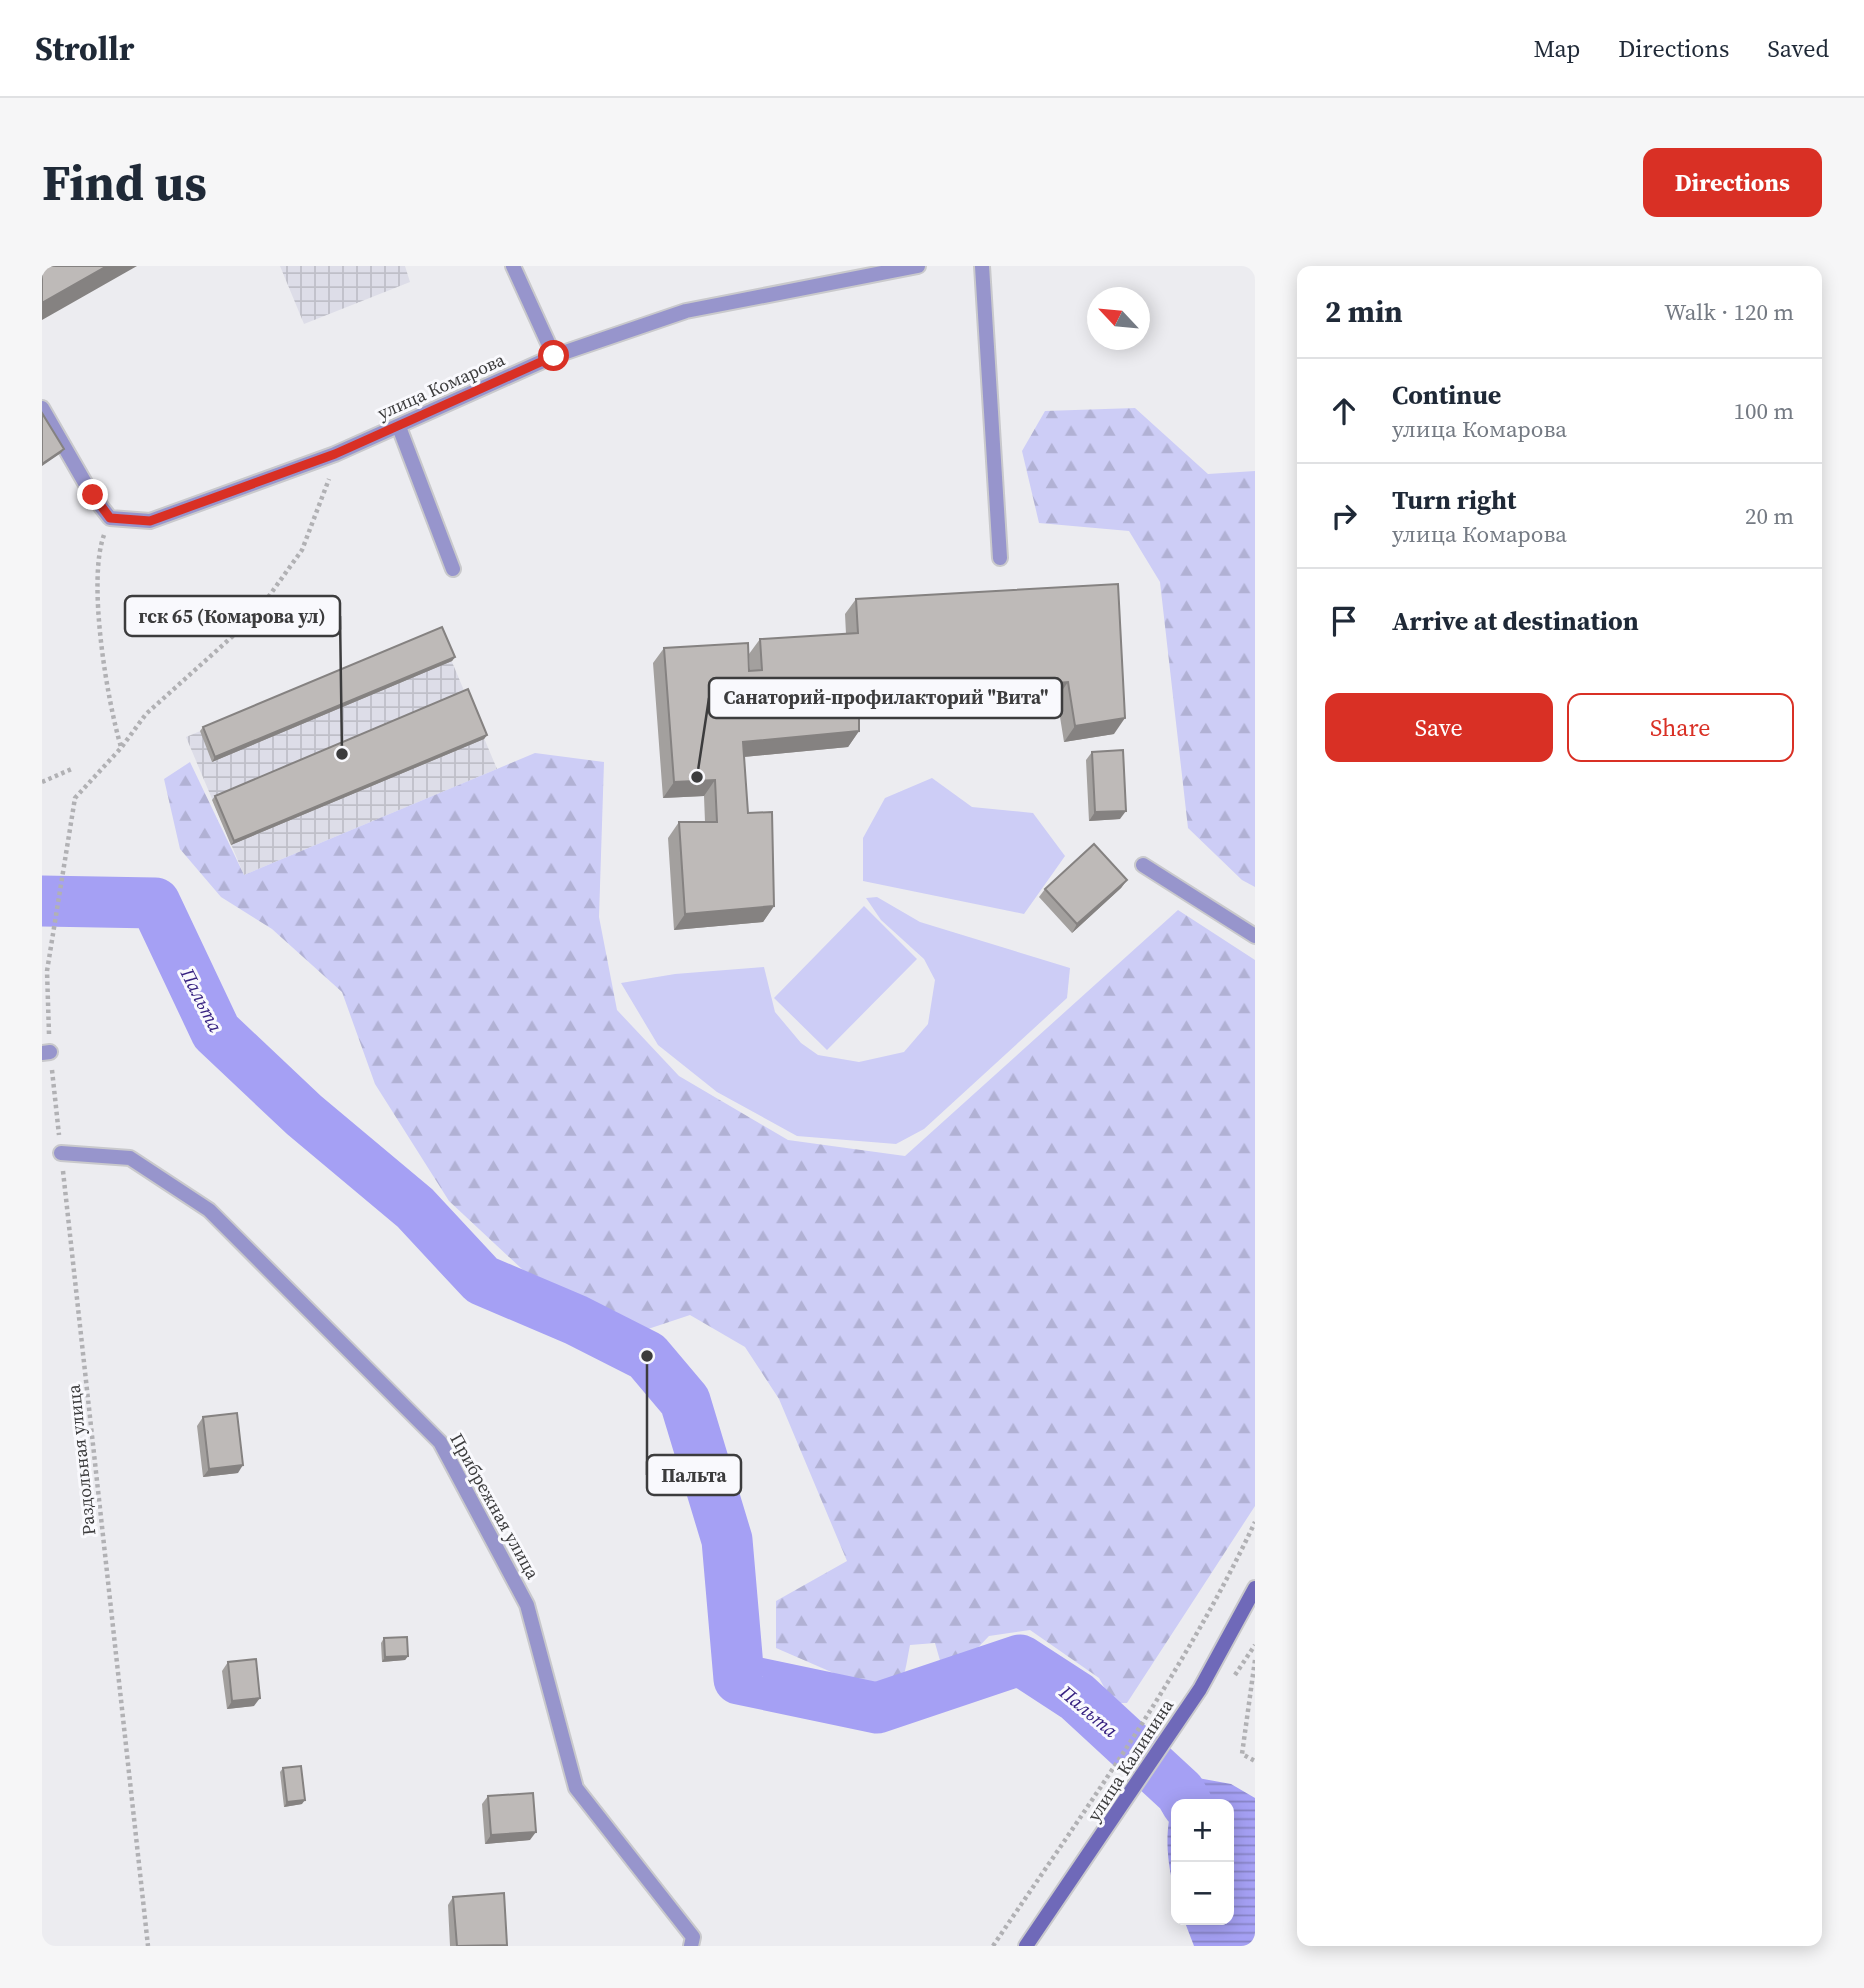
<!DOCTYPE html>
<html lang="en">
<head>
<meta charset="utf-8">
<style>
  :root { --surface:#fff; --page:#f6f6f7; --text:#1f2937; --muted:#747a83; --line:#e0e1e3; --accent:#d93025 }
  body { margin:0; font-family:"Source Serif 4",serif; background:var(--page); color:var(--text) }
  .controls { position:absolute; right:21px; bottom:21px; display:grid; overflow:hidden; border-radius:14px; box-shadow:0 4px 18px #0003 }
  .controls button { width:63px; height:63px; display:grid; place-items:center; padding:0; border:0; border-bottom:2px solid var(--line); background:var(--surface); color:var(--text); font:35px sans-serif }
  .compass { position:absolute; left:1045px; top:21px; width:63px; height:63px; border-radius:50%; background:var(--surface); box-shadow:0 4px 18px #0003; rotate:296deg }
  .stop { position:absolute; width:21px; height:21px; margin:-16px; border:5px solid #d93025; border-radius:50%; background:#fff }
  .stop.end { background:#d93025; border-color:#fff; box-shadow:0 2px 7px #0008 }
  .list { margin:0; padding:0; list-style:none }
  h2 { display:flex; justify-content:space-between; align-items:center; height:91px; margin:0; padding:0 28px; font-size:30px }
  h2 small { font-size:23px; font-weight:400; color:var(--muted) }
  .list li { display:grid; grid-template-columns:46px 1fr auto; gap:21px; align-items:center; box-sizing:border-box; height:105px; padding:0 28px; border-top:2px solid var(--line) }
  .list b { display:block; font-size:26px; white-space:nowrap }
  .list p { margin:0; font-size:23px; white-space:nowrap; color:var(--muted) }
  .list em { font-size:23px; font-style:normal; color:var(--muted) }
  .actions { display:flex; gap:14px; padding:21px 28px }
  .actions a { flex:1; padding:16px 0; border:2px solid var(--accent); border-radius:14px; text-align:center; font-size:24px; color:var(--accent) }
  .actions .main { background:var(--accent); color:#fff }
  .icon { flex:none; width:38px; height:38px; fill:none; stroke:currentColor; stroke-width:2; stroke-linecap:round; stroke-linejoin:round }
  .map { position:relative; flex:none; width:1213px; height:1680px; overflow:hidden; border-radius:14px }
  header { display:flex; align-items:center; gap:42px; box-sizing:border-box; height:98px; padding:0 35px; background:var(--surface); border-bottom:2px solid var(--line) }
  header strong { font-size:33px }
  nav { display:flex; gap:38px; margin-inline-start:auto; font-size:24px }
  .intro { display:flex; align-items:center; justify-content:space-between; box-sizing:border-box; height:168px; padding:0 42px }
  h1 { margin:0; font-size:49px }
  .button { padding:18px 32px; border-radius:14px; background:var(--accent); color:#fff; font-size:24px; font-weight:700 }
  main { display:flex; gap:42px; padding:0 42px }
  aside { flex:1; background:var(--surface); border-radius:14px; box-shadow:0 4px 18px #0003 }
  .map>svg:first-child { display:block }
  .industrial { fill:url(#industrial-grid) }
  .forest { fill:url(#forest-firs) }
  .park { fill:#cdcdf6 }
  .water { fill:url(#water-rules) }
  .lines { fill:none; stroke-linecap:round; stroke-linejoin:round }
  .river { stroke:#a5a0f4; stroke-width:51 }
  .service-casing { stroke:#c9c9cc; stroke-width:18 }
  .minor-casing { stroke:#c9c9cc; stroke-width:18 }
  .secondary-casing { stroke:#c9c9cc; stroke-width:18 }
  .path { stroke:#b1b1b4; stroke-width:4.5; stroke-dasharray:3.5 3.5; stroke-linecap:butt }
  .service { stroke:#9795cc; stroke-width:14 }
  .minor { stroke:#9795cc; stroke-width:14 }
  .secondary { stroke:#6f69b9; stroke-width:14 }
  .wall { fill:#a3a09e }
  .shaded-wall { fill:#858281 }
  .building { fill:#bebab8; stroke:#858281; stroke-width:2 }
  .route { stroke:#d93025; stroke-width:9 }
  .labels { text-anchor:middle; dominant-baseline:central; stroke-width:6; stroke-linejoin:round; paint-order:stroke }
  .street-label { font-size:18px; fill:#3c3c3d; stroke:#f9f9fd }
  .water-label { font-size:19px; font-style:italic; fill:#372281; stroke:#f9f9fd }
  .leader { fill:none; stroke:#3c3c3d; stroke-width:2.5 }
  .callout-dot { fill:#3c3c3d; stroke:#f9f9fd; stroke-width:2.5 }
  .callout { fill:#f9f9fd; stroke:#3c3c3d; stroke-width:2.5 }
  .callout-label { font-size:19px; text-anchor:middle; font-weight:bold; fill:#3c3c3d }
</style>
</head>
<body>
<header>
<strong>Strollr</strong>
<nav><a>Map</a><a>Directions</a><a>Saved</a></nav>
</header>
<div class="intro"><h1>Find us</h1><a class="button">Directions</a></div>
<main>
<div class="map">
<svg width="1213" height="1680" viewBox="0 0 1213 1680">
  <defs>
    <pattern id="industrial-grid" width="8" height="8" patternUnits="userSpaceOnUse" patternTransform="scale(1.75)"><rect width="8" height="8" fill="#dddde8"/><path d="M0 4h8M4 0v8" fill="none" stroke="#bfbfc8"/></pattern>
    <pattern id="forest-firs" width="22" height="20" patternUnits="userSpaceOnUse" patternTransform="scale(1.75)"><rect width="22" height="20" fill="#cdcdf6"/><path d="M5 1l3.5 6h-7zM16 11l3.5 6h-7z" fill="#b1b1d4"/></pattern>
    <pattern id="water-rules" width="6" height="5" patternUnits="userSpaceOnUse" patternTransform="scale(1.75)"><rect width="6" height="5" fill="#a5a0f4"/><path d="M0 2.5h6" fill="none" stroke="#8884c7"/></pattern>
  </defs>
  <rect width="100%" height="100%" fill="#ececf0"/>
  <!-- industrial -->
  <path class="industrial" d="M238,0H363L368,16L262,58Z
    M397,365L455,503L202,609L144,471Z"/>
  <!-- forest -->
  <path class="forest" d="M1093,142L1166,208L1213,205V621L1200,614L1146,562L1118,316L1087,265L997,257L980,185L1003,145Z
    M493,487L562,496L557,651L575,744L637,810L746,874L863,890L1136,644L1213,694V1240L1085,1437H1071L1057,1412L988,1364L947,1370L926,1392L899,1398L893,1377L868,1379C862,1409 864,1424 831,1433L810,1415L734,1382V1335L805,1295L737,1133L703,1081L648,1049L591,1068L496,1018L407,935L333,818L300,726L230,663L179,631L138,583L122,513L148,496L202,609Z"/>
  <!-- park -->
  <path class="park" d="M890,512L930,541L991,547L1023,590L982,648L821,615V572L843,532Z
    M835,631L878,656L1028,702L1025,732L882,863L854,878L755,870L675,826L616,779L579,717L633,708L722,701L733,746L759,777L776,789L817,796L862,786L886,758L893,714L882,693L839,654L824,632Z
    M822,640L875,693L785,784L732,732Z"/>
  <!-- water -->
  <path class="water" d="M1156,1512L1189,1518L1213,1532V1680H1152L1142,1654H1187V1538H1134V1629C1125,1601 1119,1552 1138,1526C1142,1520 1150,1516 1156,1512Z"/>
  <g class="lines">
    <!-- river -->
    <path class="river" d="M0,635L113,637L174,766L262,849L373,942L440,1014L534,1054L605,1090L643,1135L685,1274L697,1413L835,1442L978,1394L1035,1431L1138,1526L1145,1538"/>
    <!-- service casing -->
    <g class="service-casing">
      <path id="service" d="M471,0L512,90
        M940,0L958,292
        M357,161L411,303
        M1101,599L1213,670
        M0,787L8,786
        M19,887L88,892L167,944L398,1176L485,1339L534,1522L651,1671L649,1680"/>
    </g>
    <!-- minor casing -->
    <g class="minor-casing">
      <path id="minor" d="M0,142L50,229L68,252L108,255L293,188L512,90L644,45L876,0"/>
    </g>
    <!-- secondary casing -->
    <g class="secondary-casing">
      <path id="secondary" d="M984,1680L1158,1423L1213,1322"/>
    </g>
    <!-- path -->
    <path class="path" d="M62,269C45,315 65,434 79,481
      M0,516L32,502
      M7,768L5,705L33,532L79,482L104,448L212,351L260,284L287,213
      M10,804L17,869
      M21,905L106,1680
      M1213,1394L1200,1488L1213,1495
      M1193,1409L1213,1379
      M951,1680C1044,1542 1142,1407 1213,1256"/>
    <!-- service -->
    <use href="#service" class="service"/>
    <!-- minor -->
    <use href="#minor" class="minor"/>
    <!-- secondary -->
    <use href="#secondary" class="secondary"/>
  </g>
  <!-- wall -->
  <path class="wall" d="M1076,318L1072,468L1022,476L1015,432L817,449V465L806,481L702,491L706,547L732,640L721,656L632,664L626,572L637,556H663L662,530L621,532L611,397L622,382L708,405L707,388L718,373L804,368L803,348L814,333Z
    M413,391L410,395L170,496L158,465L161,461Z
    M445,469L442,473L189,579L170,534L173,530Z
    M1050,486L1078,553L1047,555L1044,494Z
    M1085,614L1079,622L1030,667L997,631L1003,623Z
    M161,1151L196,1207L161,1211L155,1160Z
    M342,1372L366,1390L363,1394L340,1396L339,1377Z
    M186,1396L212,1440L185,1443L180,1405Z
    M241,1502L260,1538L242,1541L238,1506Z
    M446,1530L488,1574L443,1578L440,1538Z
    M411,1631L465,1680H408L406,1639Z"/>
  <!-- shaded-wall -->
  <path class="shaded-wall" d="M65,0H95L0,54V37Z
    M22,183L19,187L0,200V198Z
    M413,391L410,395L170,496L173,491Z
    M1026,416L1015,432L806,450L817,434Z
    M1083,452L1072,468L1022,476L1033,460Z
    M817,465L806,481L690,492L701,476Z
    M445,469L442,473L189,579L192,575Z
    M673,514L662,530L621,532L632,516Z
    M1084,545L1078,553L1047,555L1053,546Z
    M1085,614L1079,622L1030,667L1035,658Z
    M732,640L721,656L632,664L643,648Z
    M201,1199L196,1207L161,1211L167,1203Z
    M366,1390L363,1394L340,1396L343,1391Z
    M218,1432L212,1440L185,1443L190,1435Z
    M263,1534L260,1538L242,1541L245,1536Z
    M494,1566L488,1574L443,1578L449,1569Z"/>
  <!-- building -->
  <path class="building" d="M0,0H65L0,37Z
    M0,147L22,183L0,198Z
    M1076,318L1083,452L1033,460L1026,416L817,434V465L701,476L706,547L730,546L732,640L643,648L637,556H675L673,514L632,516L622,382L706,377L707,405L720,404L718,373L816,367L814,333Z
    M400,361L413,391L173,491L161,461Z
    M426,423L445,469L192,575L173,530Z
    M1081,484L1084,545L1053,546L1050,486Z
    M1052,578L1085,614L1035,658L1003,623Z
    M195,1147L201,1199L167,1203L161,1151Z
    M365,1371L366,1390L343,1391L342,1372Z
    M214,1393L218,1432L190,1435L186,1396Z
    M259,1500L263,1534L245,1536L241,1502Z
    M491,1527L494,1566L449,1569L446,1530Z
    M462,1627L465,1679L415,1680L411,1631Z"/>
  <g class="lines">
    <!-- route -->
    <path class="route" d="M51,229L68,252L108,255L293,188L512,90"/>
  </g>
  <g class="labels">
    <!-- street labels -->
    <g class="street-label">
      <text transform="translate(399 120) rotate(-24)">улица Комарова</text>
      <text transform="translate(39 1194) rotate(-96)">Раздольная улица</text>
      <text transform="translate(453 1240) rotate(61)">Прибрежная улица</text>
      <text transform="translate(1088 1494) rotate(-57)">улица Калинина</text>
    </g>
    <!-- water labels -->
    <g class="water-label">
      <text transform="translate(160 734) rotate(63)">Пальта</text>
      <text transform="translate(1047 1445) rotate(40)">Пальта</text>
    </g>
  </g>
  <!-- callouts -->
  <path class="leader" d="M300 488L298 350M655 511L667 432M605 1090L605 1209"/>
  <g class="callout-dot">
    <circle cx="300" cy="488" r="7"/>
    <circle cx="655" cy="511" r="7"/>
    <circle cx="605" cy="1090" r="7"/>
  </g>
  <g class="callout">
    <rect x="83" y="330" width="215" height="40" rx="7"/>
    <rect x="667" y="412" width="353" height="40" rx="7"/>
    <rect x="605" y="1189" width="94" height="40" rx="7"/>
  </g>
  <g class="callout-label">
    <text x="190" y="357">гск 65 (Комарова ул)</text>
    <text x="844" y="438">Санаторий-профилакторий "Вита"</text>
    <text x="652" y="1216">Пальта</text>
  </g>
</svg>
<div class="controls">
<button>+</button>
<button>−</button>
</div>
<svg class="compass" viewBox="-18 -18 36 36"><path d="M0-13l5 13h-10z" fill="#e53935"/><path d="M0 13l5-13h-10z" fill="#747a83"/></svg>
<div class="stop" style="left:512px;top:90px"></div>
<div class="stop end" style="left:51px;top:229px"></div>
</div>
<aside>
<h2>2 min<small>Walk · 120 m</small></h2>
<ul class="list">
<li><svg class="icon" aria-label="ahead" viewBox="0 0 24 24"><path d="M12 20V5M6 11l6-6 6 6"/></svg><div><b>Continue</b><p>улица Комарова</p></div><em>100 m</em></li>
<li><svg class="icon" aria-label="right" viewBox="0 0 24 24"><path d="M7 20v-9h11M14 6l5 5-5 5"/></svg><div><b>Turn right</b><p>улица Комарова</p></div><em>20 m</em></li>
<li><svg class="icon" aria-label="arrive" viewBox="0 0 24 24"><path d="M6 21V4h12l-3 4 3 4H6"/></svg><div><b>Arrive at destination</b></div></li>
</ul>
<div class="actions"><a class="main">Save</a><a>Share</a></div>
</aside>
</main>
</body>
</html>
